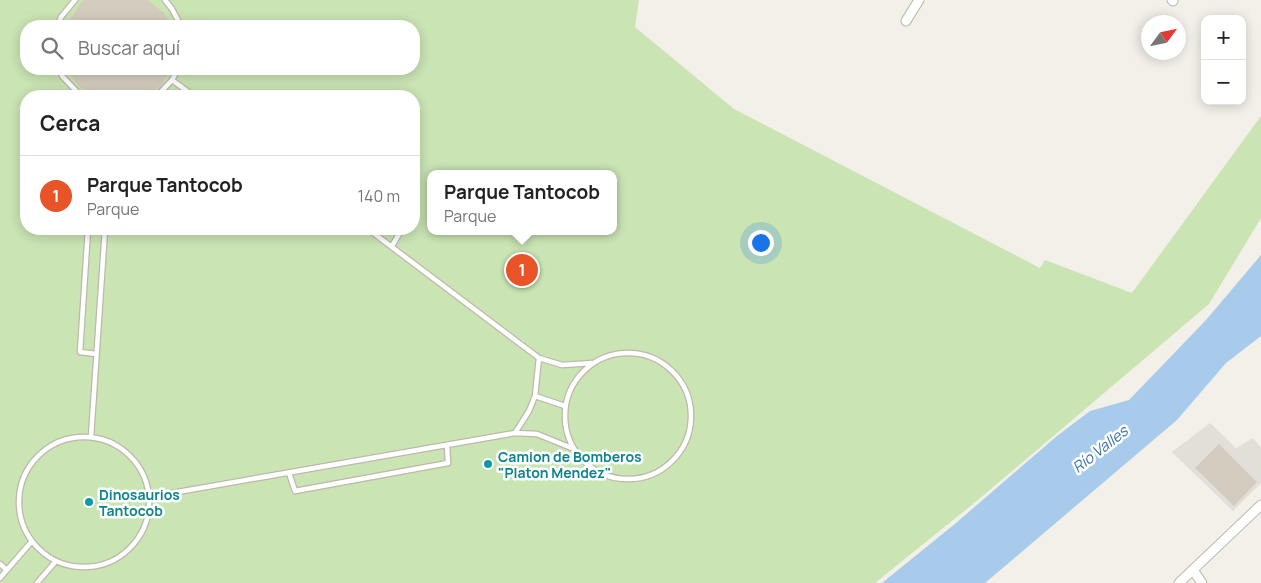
<!DOCTYPE html>
<html lang="es">
<head>
<meta charset="utf-8">
<style>
  :root { --surface:#fff; --page:#f6f6f6; --text:#222; --muted:#767676; --line:#e0e0e0; --accent:#e95328 }
  body { margin:0; font-family:Manrope,sans-serif; background:var(--page); color:var(--text) }
  .controls { position:absolute; right:15px; top:15px; display:grid; overflow:hidden; border-radius:10px; box-shadow:0 2px 12px #0003 }
  .controls button { width:45px; height:45px; display:grid; place-items:center; padding:0; border:0; border-bottom:1px solid var(--line); background:var(--surface); color:var(--text); font:25px sans-serif }
  .compass { position:absolute; left:1141px; top:15px; width:45px; height:45px; border-radius:50%; background:var(--surface); box-shadow:0 2px 12px #0003; rotate:57deg }
  .you { position:absolute; left:760px; top:242px; width:18px; height:18px; margin:-12px; border:4px solid #fff; border-radius:50%; background:#1a73e8; box-shadow:0 0 0 8px #1a73e833 }
  .badge { display:grid; place-items:center; width:32px; height:32px; border-radius:50%; background:var(--accent); color:#fff; font-size:16px; font-weight:700 }
  .pin { position:absolute; translate:-50% -50%; border:2px solid #fff; box-shadow:0 1px 5px #0006 }
  .popup { position:absolute; left:427px; top:170px; width:190px; height:65px; box-sizing:border-box; display:grid; place-content:center; border-radius:10px; background:var(--surface); filter:drop-shadow(0 1px 4px #0005); font-size:16px; white-space:nowrap; color:var(--muted) }
  .popup b { font-size:19px; color:var(--text) }
  .popup::after { content:''; position:absolute; left:50%; top:100%; margin-left:-10px; border:10px solid transparent; border-top-color:var(--surface) }
  .list { margin:0; padding:0; list-style:none }
  h2 { display:flex; justify-content:space-between; align-items:center; height:65px; margin:0; padding:0 20px; font-size:21px }
  h2 small { font-size:16px; font-weight:400; color:var(--muted) }
  .list li { display:grid; grid-template-columns:32px 1fr auto; gap:15px; align-items:center; box-sizing:border-box; height:80px; padding:0 20px; border-top:1px solid var(--line) }
  .list b { display:block; font-size:19px; white-space:nowrap }
  .list p { margin:0; font-size:16px; white-space:nowrap; color:var(--muted) }
  .list em { font-size:16px; font-style:normal; color:var(--muted) }
  .icon { flex:none; width:28px; height:28px; fill:none; stroke:currentColor; stroke-width:2; stroke-linecap:round; stroke-linejoin:round }
  .map { position:relative; flex:none; width:1261px; height:583px; overflow:hidden }
  .search { position:absolute; background:var(--surface); box-shadow:0 2px 12px #0003; left:20px; top:20px; width:400px; height:55px; display:flex; align-items:center; gap:12px; box-sizing:border-box; padding:0 18px; border-radius:20px; color:var(--muted); font-size:19px }
  .panel { position:absolute; background:var(--surface); box-shadow:0 2px 12px #0003; left:20px; top:90px; width:400px; height:145px; border-radius:20px }
  .map>svg:first-child { display:block }
  .industrial { fill:#e2dfd9 }
  .green { fill:#cae4b4; fill-rule:evenodd }
  .water { fill:#a9cbeb }
  .building { fill:#d3ccbe }
  .lines { fill:none; stroke-linecap:round; stroke-linejoin:round }
  .service-casing { stroke:#bdb8ab; stroke-width:7 }
  .minor-casing { stroke:#bdb8ab; stroke-width:11 }
  .service { stroke:#fff; stroke-width:4.5 }
  .minor { stroke:#fff; stroke-width:9 }
  .culture-dot { fill:#0f9aa8; stroke:#fff; stroke-width:2 }
  .labels { text-anchor:middle; dominant-baseline:central; stroke-width:5; stroke-linejoin:round; paint-order:stroke }
  .culture-label { font-size:14px; font-weight:bold; fill:#0d838f; stroke:#fff; text-anchor:start }
  .water-label { font-size:15px; font-style:italic; fill:#3871a9; stroke:#fff }
</style>
</head>
<body>
<div class="map">
<svg width="1261" height="583" viewBox="0 0 1261 583">
  <rect width="100%" height="100%" fill="#f2f0e8"/>
  <!-- industrial -->
  <path class="industrial" d="M1210,423L1236,448L1253,438L1261,448V483L1233,511L1172,452Z"/>
  <!-- green -->
  <path class="green" d="M0,0H639L635,27L734,109L1040,268L1045,260L1132,293L1261,116V218L1209,304L979,499L875,583H0ZM26,26H414V69H26ZM26,96H414V229H26ZM431,174H613V231H431Z"/>
  <!-- water -->
  <path class="water" d="M1261,255V336L1226,363L1177,420L985,583H882L956,523L1057,436L1090,411L1129,400L1206,320Z"/>
  <!-- building -->
  <path class="building" d="M85,0H148L164,13L171,26H66L82,1Z
    M67,69H170L161,86L144,96H92L78,85Z
    M1219,444L1257,482L1234,506L1195,468Z"/>
  <g class="lines">
    <!-- service casing -->
    <g class="service-casing">
      <path id="service" d="M165,0L172,9L181,26
        M58,26L61,17L75,0
        M60,69L62,76L81,96
        M172,80L194,96
        M157,96L172,80L178,69
        M88,229L80,352L96,354
        M368,229L539,358L562,365L592,363
        M392,246L402,229
        M565 416a63 63 0 1 1 126 0a63 63 0 1 1-126 0Z
        M535,396L565,406
        M515,433L529,411L535,396L539,358
        M91,437L105,229
        M19 502a65 65 0 1 1 130 0a65 65 0 1 1-130 0Z
        M289,473L295,491L448,463L447,445
        M149,497L515,433L537,434L574,449
        M0,564L7,570
        M0,578L32,541
        M37,583L56,561"/>
    </g>
    <!-- minor casing -->
    <g class="minor-casing">
      <path id="minor" d="M1172,0L1173,1
        M906,21L919,0
        M1193,570L1202,583
        M1179,583L1261,505"/>
    </g>
    <!-- service -->
    <use href="#service" class="service"/>
    <!-- minor -->
    <use href="#minor" class="minor"/>
  </g>
  <!-- markers -->
  <g class="culture-dot">
    <circle cx="488" cy="464" r="5"/>
    <circle cx="89" cy="502" r="5"/>
  </g>
  <g class="labels">
    <!-- culture labels -->
    <g class="culture-label">
      <text x="498" y="456">Camion de Bomberos<tspan x="498" dy="16">"Platon Mendez"</tspan></text>
      <text x="99" y="494">Dinosaurios<tspan x="99" dy="16">Tantocob</tspan></text>
    </g>
    <!-- water labels -->
    <g class="water-label">
      <text transform="translate(1100 449) rotate(-38)">Río Valles</text>
    </g>
  </g>
</svg>
<div class="controls">
<button>+</button>
<button>−</button>
</div>
<svg class="compass" viewBox="-18 -18 36 36"><path d="M0-13l5 13h-10z" fill="#e53935"/><path d="M0 13l5-13h-10z" fill="#767676"/></svg>
<div class="you"></div>
<div class="pin badge" style="left:522px;top:270px">1</div>
<div class="popup"><b>Parque Tantocob</b>Parque</div>
<div class="search"><svg class="icon" aria-label="search" viewBox="0 0 24 24"><circle cx="10" cy="10" r="6"/><path d="M15 15l6 6"/></svg>Buscar aquí</div>
<section class="panel">
<h2>Cerca<small></small></h2>
<ul class="list">
<li><span class="badge">1</span><div><b>Parque Tantocob</b><p>Parque</p></div><em>140 m</em></li>
</ul>
</section>
</div>
</body>
</html>
